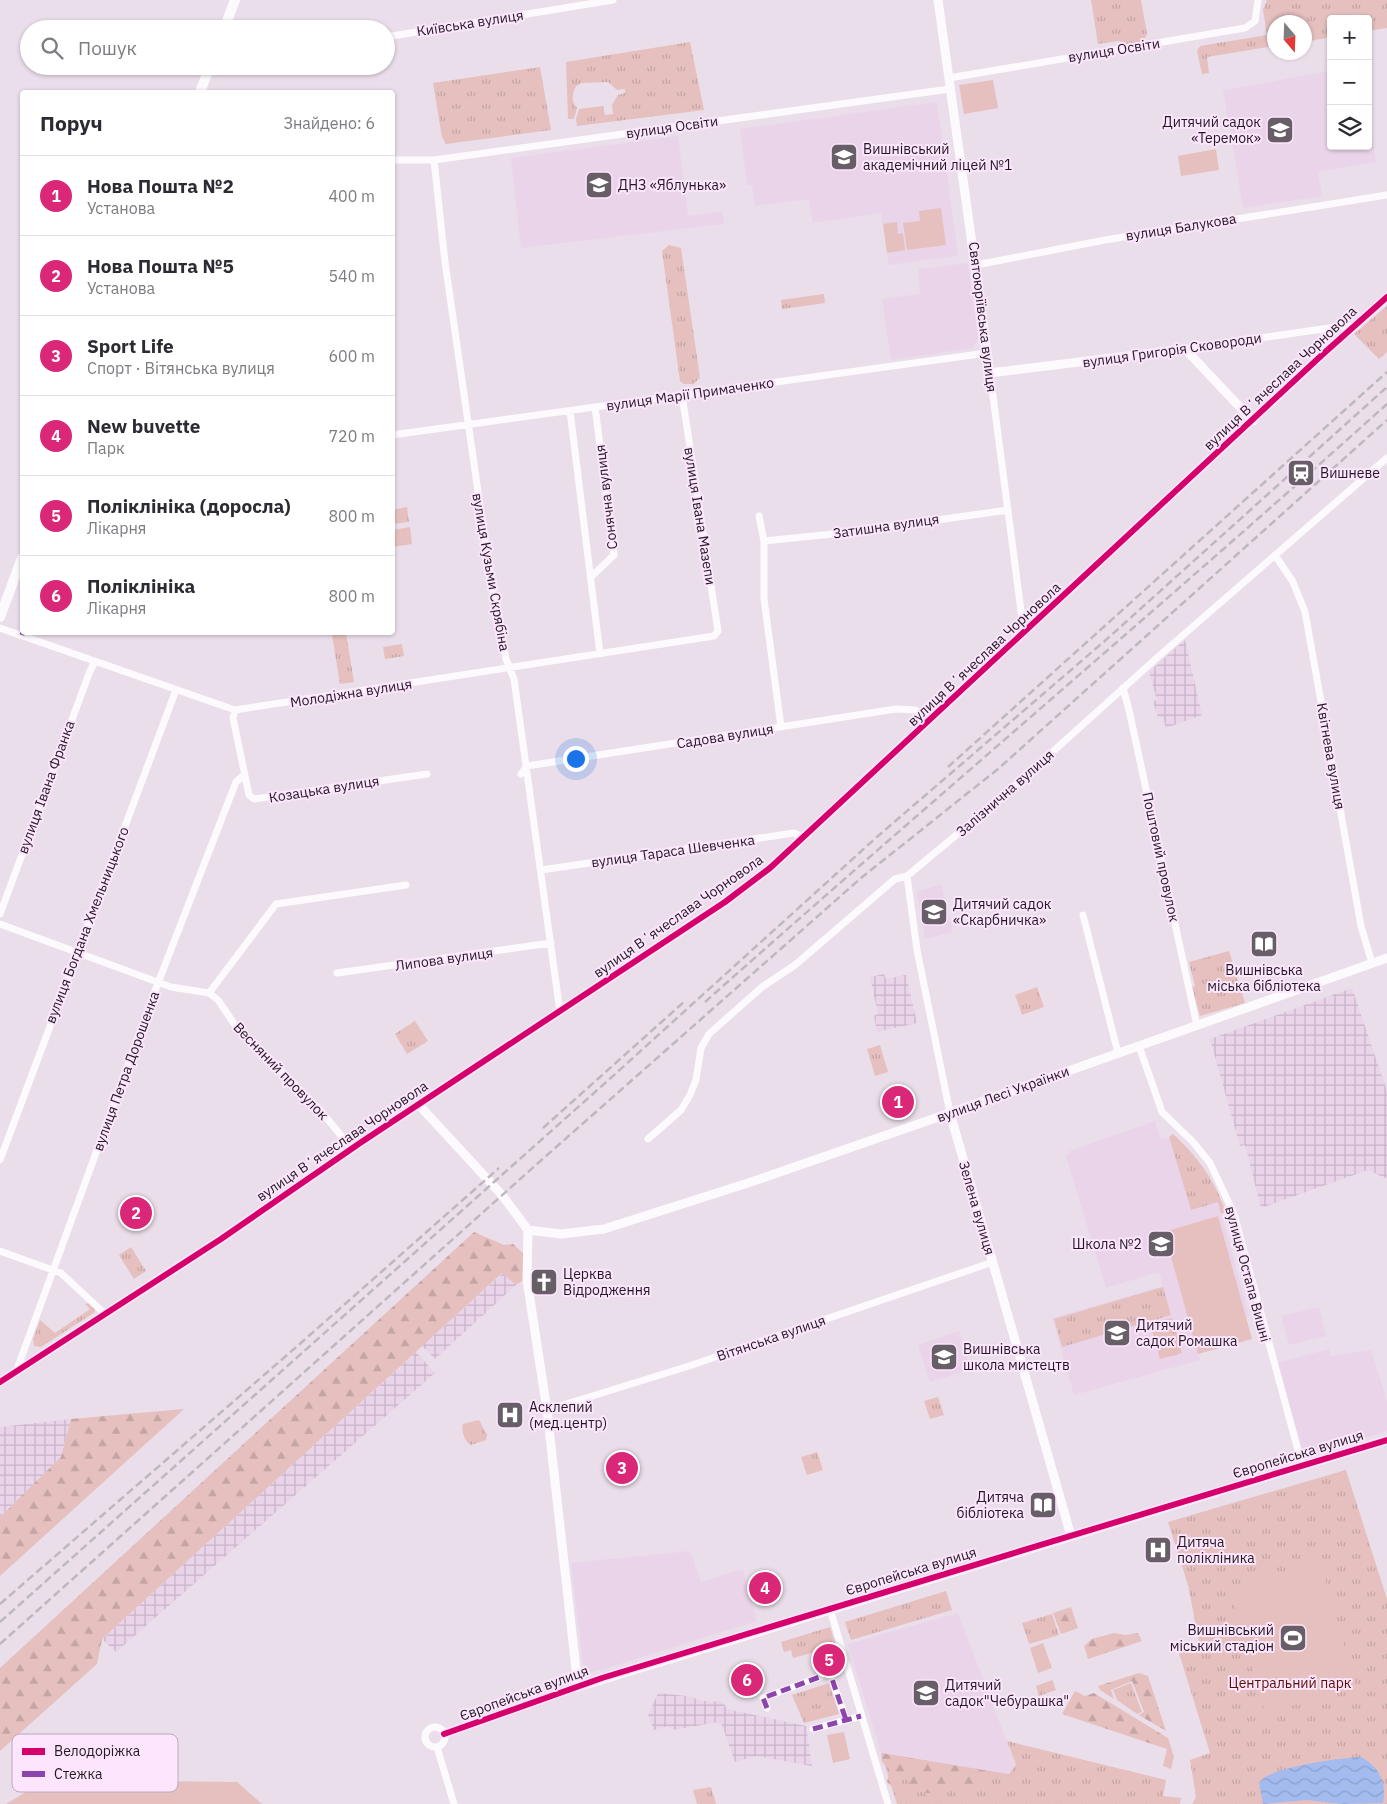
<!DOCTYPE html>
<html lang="uk">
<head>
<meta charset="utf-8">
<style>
  :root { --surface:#fff; --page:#f2f2f3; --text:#2b2b33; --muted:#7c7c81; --line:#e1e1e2; --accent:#db2777 }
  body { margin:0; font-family:"IBM Plex Sans",sans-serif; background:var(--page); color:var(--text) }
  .controls { position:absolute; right:15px; top:15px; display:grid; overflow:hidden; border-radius:5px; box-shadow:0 1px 4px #0004 }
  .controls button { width:45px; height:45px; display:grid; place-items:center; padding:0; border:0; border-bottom:1px solid var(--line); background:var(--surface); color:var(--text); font:25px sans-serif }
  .compass { position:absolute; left:1267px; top:15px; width:45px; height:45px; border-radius:50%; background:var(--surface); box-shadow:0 1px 4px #0004; rotate:161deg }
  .you { position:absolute; left:575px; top:758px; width:18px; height:18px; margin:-12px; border:4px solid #fff; border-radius:50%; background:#1a73e8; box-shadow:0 0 0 8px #1a73e833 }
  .badge { display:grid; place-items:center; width:32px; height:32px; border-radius:50%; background:var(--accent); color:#fff; font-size:16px; font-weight:700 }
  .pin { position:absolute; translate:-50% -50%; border:2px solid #fff; box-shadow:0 1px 5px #0006 }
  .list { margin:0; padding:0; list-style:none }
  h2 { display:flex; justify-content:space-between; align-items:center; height:65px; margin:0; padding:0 20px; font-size:21px }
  h2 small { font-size:16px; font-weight:400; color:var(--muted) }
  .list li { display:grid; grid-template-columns:32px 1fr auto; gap:15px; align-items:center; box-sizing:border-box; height:80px; padding:0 20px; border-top:1px solid var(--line) }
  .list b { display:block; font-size:19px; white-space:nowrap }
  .list p { margin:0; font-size:16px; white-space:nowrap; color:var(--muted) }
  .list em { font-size:16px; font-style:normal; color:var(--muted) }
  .icon { flex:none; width:28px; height:28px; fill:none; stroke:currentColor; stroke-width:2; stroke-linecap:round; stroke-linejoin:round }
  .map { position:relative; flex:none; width:1387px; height:1804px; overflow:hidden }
  .search { position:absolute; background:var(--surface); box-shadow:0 1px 4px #0004; left:20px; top:20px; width:375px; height:55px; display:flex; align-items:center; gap:12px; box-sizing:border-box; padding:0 18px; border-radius:28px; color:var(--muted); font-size:19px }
  .panel { position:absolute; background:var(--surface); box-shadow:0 1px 4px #0004; left:20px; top:90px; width:375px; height:545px; border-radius:5px }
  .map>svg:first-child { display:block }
  .built { fill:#ead4e9 }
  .industrial { fill:url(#industrial-grid) }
  .grass { fill:url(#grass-tufts) }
  .forest { fill:url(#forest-firs) }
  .garden { fill:#e5c0bf }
  .water { fill:url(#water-waves) }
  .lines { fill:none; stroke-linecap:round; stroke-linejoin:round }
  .minor { stroke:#fcfafc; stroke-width:7 }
  .tertiary { stroke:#fcfafc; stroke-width:9 }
  .secondary { stroke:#fcfafc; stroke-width:10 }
  .rail { stroke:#bcb9bc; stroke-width:2.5; stroke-dasharray:8 4; stroke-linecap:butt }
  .quiet { stroke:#8e44ad; stroke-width:5; stroke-dasharray:10 5; stroke-linecap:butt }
  .cycleway-casing { stroke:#fde5fd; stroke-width:9 }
  .cycleway { stroke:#d6006c; stroke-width:6 }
  .labels { text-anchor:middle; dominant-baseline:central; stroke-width:4; stroke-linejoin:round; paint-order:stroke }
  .street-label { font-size:14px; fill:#211921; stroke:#fde5fd }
  .poi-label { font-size:14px; fill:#211921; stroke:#fde5fd; text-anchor:start }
  .park-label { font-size:14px; fill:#590f03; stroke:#fde5fd }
  .key { fill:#fde5fd; stroke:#bba8bb; stroke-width:1 }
  .key-label { font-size:14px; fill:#211921 }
</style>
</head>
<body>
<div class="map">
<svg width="1387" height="1804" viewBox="0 0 1387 1804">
  <defs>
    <pattern id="industrial-grid" width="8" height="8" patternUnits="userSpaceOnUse" patternTransform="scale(1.25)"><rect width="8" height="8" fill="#ead4e9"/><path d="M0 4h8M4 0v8" fill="none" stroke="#c8b5c8"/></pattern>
    <pattern id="grass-tufts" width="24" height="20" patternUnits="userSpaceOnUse" patternTransform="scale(1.25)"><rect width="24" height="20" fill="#e5c0bf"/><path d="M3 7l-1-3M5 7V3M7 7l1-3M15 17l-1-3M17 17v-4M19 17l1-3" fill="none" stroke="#c4a4a4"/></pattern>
    <pattern id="forest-firs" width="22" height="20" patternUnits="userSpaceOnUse" patternTransform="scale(1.25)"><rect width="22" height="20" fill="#e5c0bf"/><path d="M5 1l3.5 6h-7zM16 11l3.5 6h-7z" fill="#c4a4a4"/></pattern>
    <pattern id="water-waves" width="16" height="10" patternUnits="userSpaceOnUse" patternTransform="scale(1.25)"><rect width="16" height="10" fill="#a3bbee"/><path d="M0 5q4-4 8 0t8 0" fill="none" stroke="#8ca0cc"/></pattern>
  </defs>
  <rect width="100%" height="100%" fill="#eadeea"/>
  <!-- built -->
  <path class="built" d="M1331,71V146H1368V114L1376,162L1318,172L1322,196L1243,208L1223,90Z
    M937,102L958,256L889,265L881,213L813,223L809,199L755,206L752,185H747L740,129Z
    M678,136L688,216L722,211L724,224L521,248L511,158Z
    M968,263L978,339L972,348L891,360L882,299L920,294L918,269Z
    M941,884L953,932L925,939L917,892Z
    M1155,1121L1161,1139L1169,1137L1191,1210L1218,1202L1249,1316L1193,1332L1200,1360L1074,1395L1052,1318L1163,1286L1159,1272L1106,1288L1066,1156L1070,1151Z
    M1319,1307L1326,1336L1289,1345L1281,1316Z
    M959,1331L971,1369L930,1382L918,1345Z
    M1329,1349L1330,1356L1371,1350L1387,1401V1431L1310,1455L1303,1453L1277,1363Z
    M690,1551L701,1582L743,1569L757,1621L594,1672L588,1671L583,1664L571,1563Z
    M958,1613L1016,1766L1009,1774L881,1753L848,1644Z"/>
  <!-- industrial -->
  <path class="industrial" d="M1185,640L1202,715L1166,728L1163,717L1158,718L1153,701L1157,700L1149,672Z
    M884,974L886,979L906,975L917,1023L877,1032L874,1016L878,1014L870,977Z
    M1352,988L1387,1091V1179L1368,1170L1261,1208L1245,1145L1240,1146L1210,1039Z
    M503,1273L516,1285L435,1359L422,1346Z
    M416,1352L435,1373L116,1652L102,1639Z
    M71,1419L61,1457L0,1517V1427Z
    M658,1693L686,1696L709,1702L722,1701L727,1709L806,1726L812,1766L756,1756L735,1762L722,1725L718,1722L673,1730L668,1726L654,1730L648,1715Z"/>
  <!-- grass -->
  <path class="grass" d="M1091,0H1141L1147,34L1143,41L1126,45L1119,41L1098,44Z
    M1267,0H1387V28L1368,31V19H1331V37L1305,42L1304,22H1274V46L1207,57L1209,73L1202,74L1197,51L1200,46L1267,35L1263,10Z
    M690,42L704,110L577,126L576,119L579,109L603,106L605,115L613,114L612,105L618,95L625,93V89L617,90L608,82L582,83L576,86C572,94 571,101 577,108L574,119H568L566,62Z
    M540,67L551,130L446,144L442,137L433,83Z
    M669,245L681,248L700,378L693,384H684L680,381L662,251Z
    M824,294L825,303L782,309L781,300Z
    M1387,306V352L1379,359L1354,334Z
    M407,507L409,522L393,524V510Z
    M329,633H346L354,682L340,684L332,635Z
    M402,644L404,656L385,659L383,647Z
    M1229,951L1245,1003L1200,1016L1192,987L1195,986L1189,962Z
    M1037,987L1044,1007L1022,1015L1015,995Z
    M415,1021L428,1041L407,1054L395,1034Z
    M880,1045L888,1072L875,1076L867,1049Z
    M1173,1134C1200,1159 1213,1178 1226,1212L1221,1214L1218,1202L1191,1210L1169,1137Z
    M131,1247L146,1271L134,1279L119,1255Z
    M1163,1287L1171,1315L1062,1347L1054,1319Z
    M89,1303L95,1309V1312L41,1347L34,1346L33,1339L40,1320L55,1333L90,1309L85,1304Z
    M1172,1318L1182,1353L1160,1359L1150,1324Z
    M938,1397L944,1415L930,1419L924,1401Z
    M479,1420L487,1435L486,1440L471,1445C464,1441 461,1431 463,1424Z
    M817,1452L823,1470L807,1475L801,1457Z
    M1346,1470L1387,1599V1804H1192L1196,1797L1190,1760L1210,1753L1179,1653L1200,1647L1188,1585L1168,1522Z
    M766,1575L778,1584L774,1598L761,1603L752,1593L754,1579Z
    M946,1591L952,1610L851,1640L845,1622Z
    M1052,1614L1059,1635L1029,1644L1022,1623Z
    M830,1627L837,1650L820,1656L818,1651L793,1658L791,1650L784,1652L781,1642Z
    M1052,1680L1056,1690L1039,1696L1036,1686Z
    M829,1683L839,1714L804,1723L792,1695Z
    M1131,1683L1142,1712L1137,1714L1117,1700L1113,1690Z
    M1007,1741L1166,1780L1163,1796L1181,1798L1180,1804H897L881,1753L1009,1774L1016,1765Z
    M711,1787L716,1804H697L693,1790Z"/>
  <!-- forest -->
  <path class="forest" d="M474,1232L504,1245L513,1244L523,1253L525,1279L516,1285L502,1273L102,1639L97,1664L0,1751V1668Z
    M184,1409L0,1576V1517L61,1457L71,1419Z
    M1071,1607L1078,1628L1061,1634L1053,1613Z
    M1114,1633L1126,1635L1138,1633L1142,1641L1088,1659L1084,1646L1092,1639Z
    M1139,1673L1148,1676L1166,1731L1139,1715L1144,1712L1132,1681L1111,1690L1114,1699L1100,1690L1098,1686Z
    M1075,1691L1085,1696L1094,1693L1168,1738L1174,1757L1171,1769L1163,1766L1167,1749L1062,1714Z
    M881,1753L998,1773L999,1776L976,1784L970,1789H964L959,1781L953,1779L946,1783L951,1789L937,1794L920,1792L900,1774L899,1785L894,1788L887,1782L890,1769L882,1762Z"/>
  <!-- garden -->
  <path class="garden" d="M993,80L998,108L964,114L959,85Z
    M1216,149L1219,170L1181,176L1178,156Z
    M941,208L946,245L907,250L903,223L920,221L919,211Z
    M897,222L898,234L903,233L905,250L887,253L883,224Z
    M410,527L412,544L393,547V530Z
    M1218,1216L1252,1339L1198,1354L1164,1232Z
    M1321,1563L1356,1688L1265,1713L1230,1589Z
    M1043,1643L1052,1668L1038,1673L1030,1648Z
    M844,1732L850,1759L833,1763L827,1735Z
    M80,1771H116L149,1781L237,1782L262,1804H6L31,1789Z"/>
  <!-- water -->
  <path class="water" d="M1361,1757C1379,1767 1387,1782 1383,1803L1342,1804L1307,1800L1263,1804L1259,1783C1267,1767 1342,1758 1361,1757Z"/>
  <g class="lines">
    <!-- minor -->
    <path class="minor" d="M386,37L613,0
      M949,78L1245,28L1255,21L1258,0
      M392,160H434L950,89
      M434,160L445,262L491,582L506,659L514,679L560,1012
      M976,265L1105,240L1387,195
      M1185,349L1343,326L1352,327
      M990,373L1024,634
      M570,411L600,654
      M392,435L987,353
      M759,516L764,541V599L781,727
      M764,541L852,532L1008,510
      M1275,555L1293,582L1305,612L1361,926L1372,963
      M591,577L614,555L595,407
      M0,628L235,710L714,636L718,631L682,395
      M1123,688L1129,710L1197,1026
      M235,710L233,718L249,795L254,799L427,774
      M521,774L527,766L896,709L915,710L930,720
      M541,870L794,833L804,838
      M907,876L917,950L950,1113
      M0,914L90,671L95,662
      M1083,915L1118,1053
      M0,924L171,987L209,993L218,1000L235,1025L321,1111L352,1149
      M337,973L551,943
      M209,993L276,904L406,885
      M1139,1046L1162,1112L1193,1142L1210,1163L1234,1214L1302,1465
      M648,1139L681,1110L690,1095L696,1080L701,1048L709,1034L762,987L795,965L895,879L907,876L1008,792L1159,656L1387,458
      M0,1160L176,690
      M0,1251L61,1273L105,1314
      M16,1372L158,983L236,782L244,775
      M547,1410L689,1366L993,1262
      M830,1609L888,1804
      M767,1708L763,1698L830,1673L846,1720
      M425 1737a10 10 0 1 1 20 0a10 10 0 1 1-20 0Z
      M813,1729L861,1716
      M444,1734L578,1687
      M437,1747L454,1804"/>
    <!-- tertiary -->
    <path class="tertiary" d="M938,0L990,373L1185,349L1253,421
      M418,1104L502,1195L528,1230L527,1280L547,1410L578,1687L1387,1440
      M950,1113L1071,1536
      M528,1230L561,1234L604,1229L748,1183L950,1113L1387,958
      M0,1382L221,1239L360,1143L725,902L770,868L1323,354L1387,297"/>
    <!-- secondary -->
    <path class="secondary" d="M224,29L235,0
      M200,92L210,66
      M0,617L22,558"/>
    <!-- rail -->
    <path class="rail" d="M948,767L1387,372
      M705,1002C931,801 1162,606 1387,404
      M543,1128L685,1001
      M0,1604L294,1349L499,1168
      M0,1622L613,1076L878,836L1107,639L1387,387
      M0,1644L537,1164L861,878L998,769L1387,420"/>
    <!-- quiet -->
    <path class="quiet" d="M22,635L23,632
      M767,1708L763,1698L830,1673L846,1720
      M813,1729L861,1716"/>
    <!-- cycleway casing -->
    <g class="cycleway-casing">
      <path id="cycleway" d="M0,1382L221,1239L360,1143L725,902L770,868L1323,354L1387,297
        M444,1734L602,1678L1387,1440"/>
    </g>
    <!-- cycleway -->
    <use href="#cycleway" class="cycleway"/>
  </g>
  <!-- icons -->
  <defs>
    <g id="school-square" transform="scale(1.4375)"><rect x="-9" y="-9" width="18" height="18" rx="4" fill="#675e67" stroke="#fde5fd"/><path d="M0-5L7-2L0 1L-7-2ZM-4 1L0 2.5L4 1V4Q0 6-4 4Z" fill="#fff"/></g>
    <g id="station-square" transform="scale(1.4375)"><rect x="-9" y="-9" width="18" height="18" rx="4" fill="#675e67" stroke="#fde5fd"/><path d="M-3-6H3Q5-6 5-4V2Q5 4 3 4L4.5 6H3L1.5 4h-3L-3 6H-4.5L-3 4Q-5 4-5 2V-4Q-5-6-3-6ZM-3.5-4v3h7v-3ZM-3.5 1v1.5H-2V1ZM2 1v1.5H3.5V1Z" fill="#fff"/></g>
    <g id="library-square" transform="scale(1.4375)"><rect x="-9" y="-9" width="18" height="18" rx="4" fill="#675e67" stroke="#fde5fd"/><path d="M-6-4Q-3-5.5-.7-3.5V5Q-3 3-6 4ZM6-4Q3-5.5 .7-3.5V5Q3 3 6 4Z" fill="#fff"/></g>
    <g id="church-square" transform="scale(1.4375)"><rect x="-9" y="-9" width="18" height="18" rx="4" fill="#675e67" stroke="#fde5fd"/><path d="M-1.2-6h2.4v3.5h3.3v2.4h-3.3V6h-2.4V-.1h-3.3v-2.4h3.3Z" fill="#fff"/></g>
    <g id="hospital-square" transform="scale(1.4375)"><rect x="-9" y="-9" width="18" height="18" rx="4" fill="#675e67" stroke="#fde5fd"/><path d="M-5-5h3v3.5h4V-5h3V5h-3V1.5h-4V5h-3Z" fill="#fff"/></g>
    <g id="stadium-square" transform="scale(1.4375)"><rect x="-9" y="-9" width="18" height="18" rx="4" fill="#675e67" stroke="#fde5fd"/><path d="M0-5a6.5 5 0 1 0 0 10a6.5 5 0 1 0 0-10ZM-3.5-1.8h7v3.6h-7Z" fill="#fff"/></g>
  </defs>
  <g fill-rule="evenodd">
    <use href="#school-square" x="1280" y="130"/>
    <use href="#school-square" x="844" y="157"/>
    <use href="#school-square" x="599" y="185"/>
    <use href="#station-square" x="1301" y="473"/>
    <use href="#school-square" x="934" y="912"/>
    <use href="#library-square" x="1264" y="944"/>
    <use href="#school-square" x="1161" y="1244"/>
    <use href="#church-square" x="544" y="1282"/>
    <use href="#school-square" x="1117" y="1333"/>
    <use href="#school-square" x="944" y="1357"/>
    <use href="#hospital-square" x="510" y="1415"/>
    <use href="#library-square" x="1043" y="1505"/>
    <use href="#hospital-square" x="1158" y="1550"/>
    <use href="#stadium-square" x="1293" y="1638"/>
    <use href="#school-square" x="926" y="1693"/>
  </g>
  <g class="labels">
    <!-- street labels -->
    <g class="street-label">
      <text transform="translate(470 23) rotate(-9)">Київська вулиця</text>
      <text transform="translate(1114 50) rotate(-9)">вулиця Освіти</text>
      <text transform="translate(672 127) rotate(-8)">вулиця Освіти</text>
      <text transform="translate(1181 227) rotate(-9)">вулиця Балукова</text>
      <text transform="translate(983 317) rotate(83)">Святоюріївська вулиця</text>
      <text transform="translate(1172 350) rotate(-8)">вулиця Григорія Сковороди</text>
      <text transform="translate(1280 378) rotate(-43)">вулиця Вʼячеслава Чорновола</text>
      <text transform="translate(690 394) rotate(-8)">вулиця Марії Примаченко</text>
      <text transform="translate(606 497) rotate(-97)">Сонячна вулиця</text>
      <text transform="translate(700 516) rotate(81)">вулиця Івана Мазепи</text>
      <text transform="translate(886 526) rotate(-8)">Затишна вулиця</text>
      <text transform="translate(491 572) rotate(80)">вулиця Кузьми Скрябіна</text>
      <text transform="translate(984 654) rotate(-43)">вулиця Вʼячеслава Чорновола</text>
      <text transform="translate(351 693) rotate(-9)">Молодіжна вулиця</text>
      <text transform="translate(725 736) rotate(-9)">Садова вулиця</text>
      <text transform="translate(1331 756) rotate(80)">Квітнева вулиця</text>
      <text transform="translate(46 787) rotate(-70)">вулиця Івана Франка</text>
      <text transform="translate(324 789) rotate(-9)">Козацька вулиця</text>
      <text transform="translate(1005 793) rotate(-41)">Залізнична вулиця</text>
      <text transform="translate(673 851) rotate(-8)">вулиця Тараса Шевченка</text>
      <text transform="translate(1161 857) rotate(78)">Поштовий провулок</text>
      <text transform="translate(678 916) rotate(-35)">вулиця Вʼячеслава Чорновола</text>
      <text transform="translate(87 925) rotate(-69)">вулиця Богдана Хмельницького</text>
      <text transform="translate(444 959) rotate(-8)">Липова вулиця</text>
      <text transform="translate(126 1071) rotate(-70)">вулиця Петра Дорошенка</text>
      <text transform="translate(281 1071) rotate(46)">Весняний провулок</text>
      <text transform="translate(1003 1094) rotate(-20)">вулиця Лесі Українки</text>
      <text transform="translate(342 1141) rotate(-34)">вулиця Вʼячеслава Чорновола</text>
      <text transform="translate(977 1208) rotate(74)">Зелена вулиця</text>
      <text transform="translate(1248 1274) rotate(75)">вулиця Остапа Вишні</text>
      <text transform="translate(771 1338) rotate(-19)">Вітянська вулиця</text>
      <text transform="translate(1298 1454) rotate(-17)">Європейська вулиця</text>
      <text transform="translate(911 1571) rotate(-17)">Європейська вулиця</text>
      <text transform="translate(524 1693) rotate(-20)">Європейська вулиця</text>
    </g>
    <!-- poi labels -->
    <g class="poi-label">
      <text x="1261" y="122" text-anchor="end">Дитячий садок<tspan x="1261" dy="16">«Теремок»</tspan></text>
      <text x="863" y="149">Вишнівський<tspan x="863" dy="16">академічний ліцей №1</tspan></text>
      <text x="618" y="185">ДНЗ «Яблунька»</text>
      <text x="1320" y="473">Вишневе</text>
      <text x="953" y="904">Дитячий садок<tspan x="953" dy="16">«Скарбничка»</tspan></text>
      <text x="1264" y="970" text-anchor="middle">Вишнівська<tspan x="1264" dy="16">міська бібліотека</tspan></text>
      <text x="1142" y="1244" text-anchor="end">Школа №2</text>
      <text x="563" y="1274">Церква<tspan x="563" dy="16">Відродження</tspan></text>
      <text x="1136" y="1325">Дитячий<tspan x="1136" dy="16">садок Ромашка</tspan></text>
      <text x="963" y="1349">Вишнівська<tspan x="963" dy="16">школа мистецтв</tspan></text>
      <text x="529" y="1407">Асклепий<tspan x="529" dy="16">(мед.центр)</tspan></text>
      <text x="1024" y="1497" text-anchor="end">Дитяча<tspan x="1024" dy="16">бібліотека</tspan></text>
      <text x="1177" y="1542">Дитяча<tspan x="1177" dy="16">полікліника</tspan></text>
      <text x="1274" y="1630" text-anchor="end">Вишнівський<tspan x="1274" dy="16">міський стадіон</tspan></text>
      <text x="945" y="1685">Дитячий<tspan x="945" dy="16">садок"Чебурашка"</tspan></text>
    </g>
    <!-- park labels -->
    <g class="park-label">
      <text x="1290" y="1683">Центральний парк</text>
    </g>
  </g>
  <!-- legend -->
  <rect x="12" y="1734" width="166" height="58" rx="8" class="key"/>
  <rect x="22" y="1748" width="23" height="7" fill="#d6006c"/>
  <rect x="22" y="1771" width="23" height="6" fill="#8e44ad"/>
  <g class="key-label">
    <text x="54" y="1756">Велодоріжка</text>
    <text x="54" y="1779">Стежка</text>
  </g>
</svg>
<div class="controls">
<button>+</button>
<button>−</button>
<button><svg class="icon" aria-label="layers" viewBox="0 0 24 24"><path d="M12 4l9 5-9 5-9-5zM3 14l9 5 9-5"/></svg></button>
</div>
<svg class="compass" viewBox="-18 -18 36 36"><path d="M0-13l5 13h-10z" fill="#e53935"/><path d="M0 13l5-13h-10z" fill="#7c7c81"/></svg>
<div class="you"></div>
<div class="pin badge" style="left:898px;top:1102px">1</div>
<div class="pin badge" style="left:136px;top:1213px">2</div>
<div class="pin badge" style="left:622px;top:1468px">3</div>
<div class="pin badge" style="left:765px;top:1588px">4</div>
<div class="pin badge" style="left:829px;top:1660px">5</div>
<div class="pin badge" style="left:747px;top:1680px">6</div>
<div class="search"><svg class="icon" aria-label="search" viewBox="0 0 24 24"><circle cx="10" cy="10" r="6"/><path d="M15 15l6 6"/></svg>Пошук</div>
<section class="panel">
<h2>Поруч<small>Знайдено: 6</small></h2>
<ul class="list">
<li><span class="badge">1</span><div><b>Нова Пошта №2</b><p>Установа</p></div><em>400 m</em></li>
<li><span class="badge">2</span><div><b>Нова Пошта №5</b><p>Установа</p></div><em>540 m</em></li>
<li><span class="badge">3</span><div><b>Sport Life</b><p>Спорт · Вітянська вулиця</p></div><em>600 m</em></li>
<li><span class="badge">4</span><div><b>New buvette</b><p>Парк</p></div><em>720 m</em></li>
<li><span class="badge">5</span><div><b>Поліклініка (доросла)</b><p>Лікарня</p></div><em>800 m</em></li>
<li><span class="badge">6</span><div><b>Поліклініка</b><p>Лікарня</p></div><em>800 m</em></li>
</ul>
</section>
</div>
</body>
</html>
